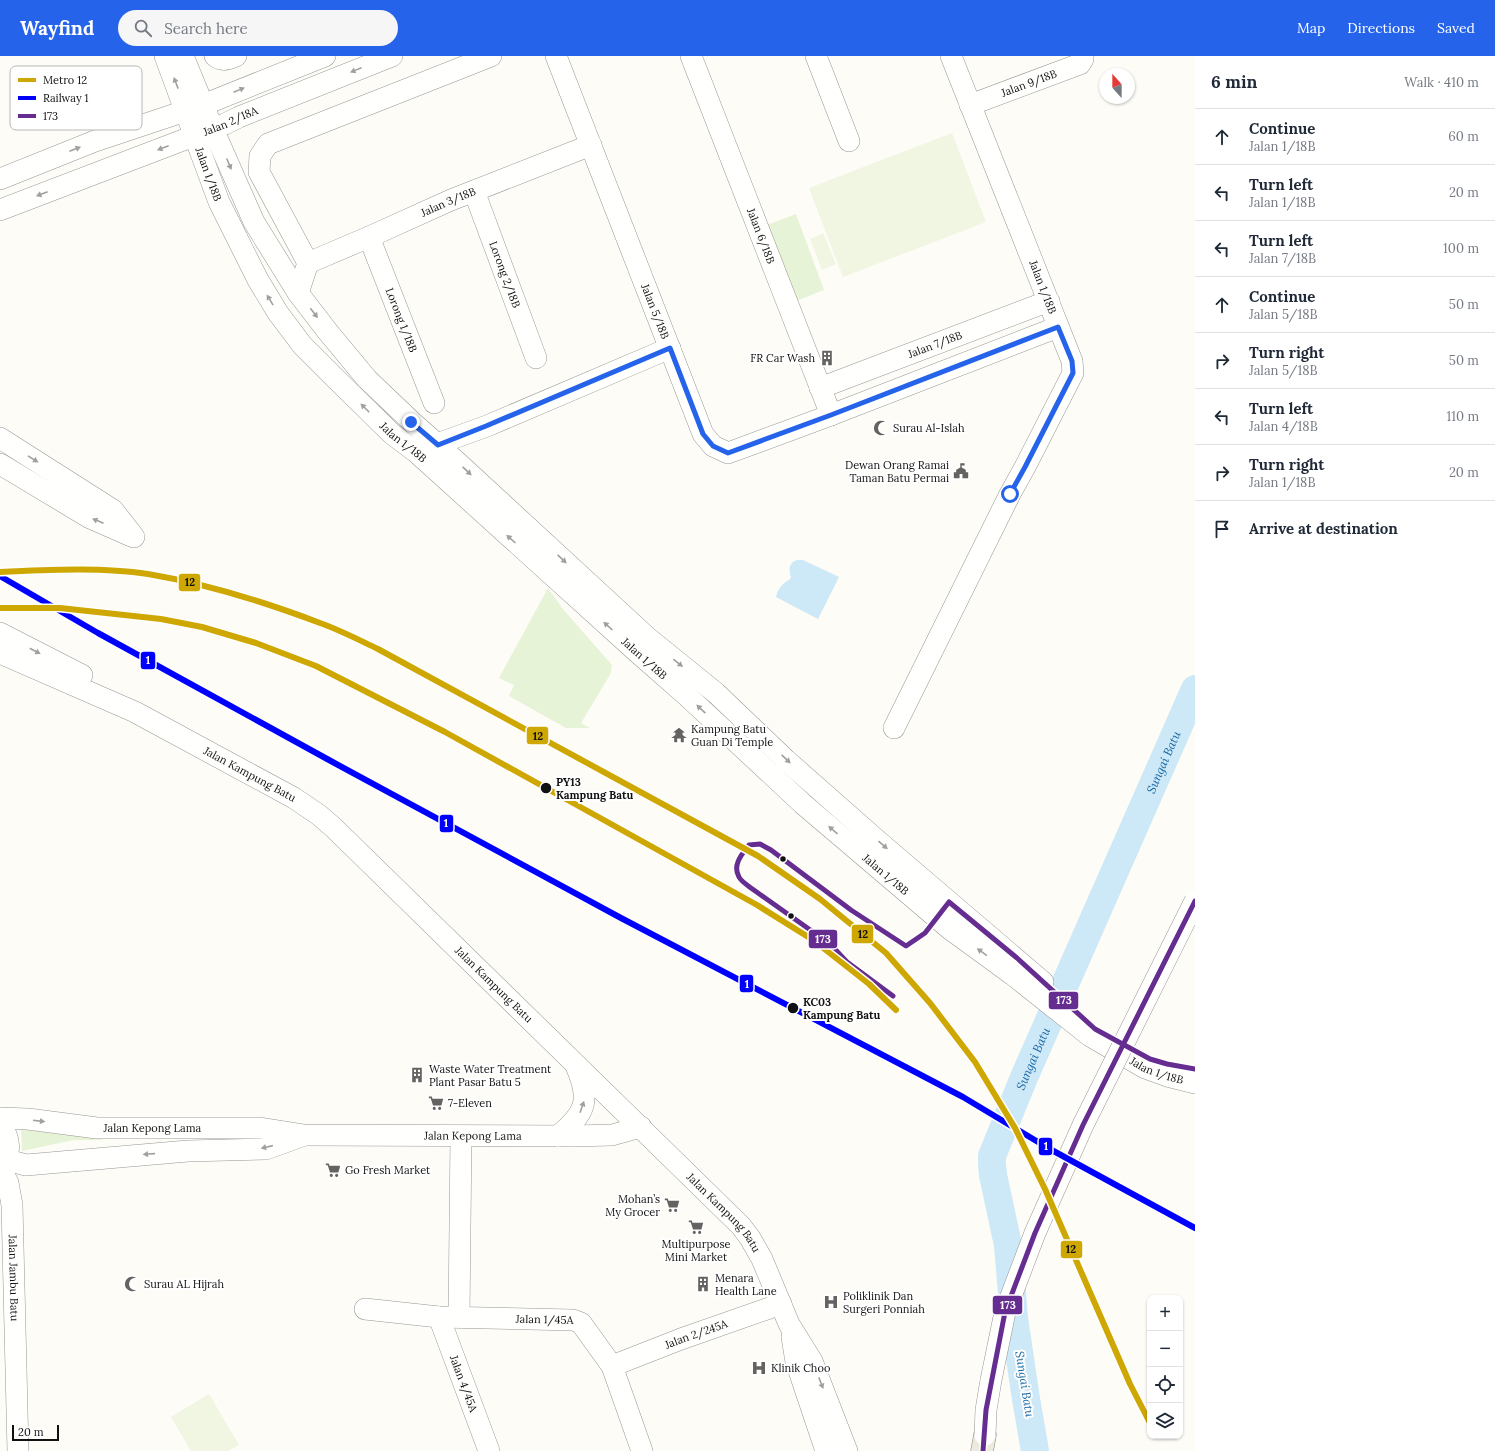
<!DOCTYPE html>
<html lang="en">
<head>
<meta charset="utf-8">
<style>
  :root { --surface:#fff; --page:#f6f6f7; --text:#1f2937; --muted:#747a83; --line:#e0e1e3; --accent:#2563eb }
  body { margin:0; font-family:Lora,serif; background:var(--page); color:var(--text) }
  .controls { position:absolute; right:12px; bottom:12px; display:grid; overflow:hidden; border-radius:8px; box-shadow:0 1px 3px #0004 }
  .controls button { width:36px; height:36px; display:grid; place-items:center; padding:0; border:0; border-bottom:1px solid var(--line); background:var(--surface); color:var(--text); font:20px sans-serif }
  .compass { position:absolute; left:1099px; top:12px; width:36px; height:36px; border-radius:50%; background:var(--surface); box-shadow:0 1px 3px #0004; rotate:339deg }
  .scale { position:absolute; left:12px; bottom:10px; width:47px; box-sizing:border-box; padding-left:4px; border:2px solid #111; border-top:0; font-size:11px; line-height:14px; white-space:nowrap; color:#111; -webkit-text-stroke:3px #fff; paint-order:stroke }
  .stop { position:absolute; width:12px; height:12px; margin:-9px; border:3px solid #2563eb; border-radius:50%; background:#fff }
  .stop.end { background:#2563eb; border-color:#fff; box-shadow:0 1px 4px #0008 }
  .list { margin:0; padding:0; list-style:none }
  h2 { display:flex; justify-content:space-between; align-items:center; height:52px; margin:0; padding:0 16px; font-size:17px }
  h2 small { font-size:13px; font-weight:400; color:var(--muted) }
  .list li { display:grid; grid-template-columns:26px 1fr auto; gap:12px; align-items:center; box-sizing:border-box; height:56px; padding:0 16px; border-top:1px solid var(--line) }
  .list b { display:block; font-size:15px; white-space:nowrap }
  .list p { margin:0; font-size:13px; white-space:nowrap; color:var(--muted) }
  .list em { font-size:13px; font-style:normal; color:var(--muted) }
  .icon { flex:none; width:22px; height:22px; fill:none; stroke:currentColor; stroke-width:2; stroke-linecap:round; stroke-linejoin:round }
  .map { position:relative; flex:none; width:1195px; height:1395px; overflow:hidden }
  header { display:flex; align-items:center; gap:24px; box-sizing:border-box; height:56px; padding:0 20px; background:var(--accent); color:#fff }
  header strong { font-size:19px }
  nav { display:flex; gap:22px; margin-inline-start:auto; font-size:14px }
  .search { width:280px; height:36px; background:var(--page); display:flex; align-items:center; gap:10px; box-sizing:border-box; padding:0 14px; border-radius:22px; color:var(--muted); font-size:15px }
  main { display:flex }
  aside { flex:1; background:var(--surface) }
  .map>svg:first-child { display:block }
  .green { fill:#e7f3d7 }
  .pitch { fill:#f0f6e1 }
  .water { fill:#cde8f7 }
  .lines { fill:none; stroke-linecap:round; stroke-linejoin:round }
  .river { stroke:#cde8f7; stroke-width:28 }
  .minor-casing { stroke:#979795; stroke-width:22 }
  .major-casing { stroke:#858482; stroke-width:23 }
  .minor { stroke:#fffffe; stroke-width:21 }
  .major { stroke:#ede9dc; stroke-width:22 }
  .minor-bridge-casing { stroke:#979795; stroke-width:22; stroke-linecap:butt }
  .minor-bridge { stroke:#fffffe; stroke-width:21 }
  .bus-1-casing { stroke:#fff; stroke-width:8 }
  .bus-1 { stroke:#662d91; stroke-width:5 }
  .rail-1-casing { stroke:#fff; stroke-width:9 }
  .rail-1 { stroke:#00f; stroke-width:6 }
  .metro-1-casing { stroke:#fff; stroke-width:9 }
  .metro-1 { stroke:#cfa703; stroke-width:6 }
  .oneway { fill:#a0a09f }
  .route { stroke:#2563eb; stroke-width:5 }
  .stop-dot { fill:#111; stroke:#fff; stroke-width:1.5 }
  .labels { text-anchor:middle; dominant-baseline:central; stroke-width:4; stroke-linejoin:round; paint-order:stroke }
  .street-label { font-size:11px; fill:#111; stroke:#fff }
  .poi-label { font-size:11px; fill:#111; stroke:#fff; text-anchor:start }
  .stop-label { font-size:11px; font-weight:bold; fill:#111; stroke:#fff; text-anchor:start }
  .water-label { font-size:12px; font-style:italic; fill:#1768a6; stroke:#fff }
  .key { fill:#fff; stroke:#b8b8b8; stroke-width:1 }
  .key-label { font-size:11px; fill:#111 }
  .line-badge { stroke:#fff; stroke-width:1.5 }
  .badge-label { font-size:11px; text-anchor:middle; font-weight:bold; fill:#fff }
  .pale-badge-label { font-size:11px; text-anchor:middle; font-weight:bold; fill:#111 }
</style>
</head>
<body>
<header>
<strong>Wayfind</strong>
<div class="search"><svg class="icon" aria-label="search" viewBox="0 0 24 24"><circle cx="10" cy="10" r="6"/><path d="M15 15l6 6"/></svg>Search here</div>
<nav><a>Map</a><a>Directions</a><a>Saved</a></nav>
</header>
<main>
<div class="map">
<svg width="1195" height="1395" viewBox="0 0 1195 1395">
  <rect width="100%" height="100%" fill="#fdfcf7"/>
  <!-- green -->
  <path class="green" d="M796,158L824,234L796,245L767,169Z
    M548,532L562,552L612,609L611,617L581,667L590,672H566L509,640L514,629L499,622Z
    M21,1070L102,1081V1084H74L22,1095Z"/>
  <!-- pitch -->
  <path class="pitch" d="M952,77L986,166L843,221L809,132Z
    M823,177L836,208L822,214L810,183Z
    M209,1338L239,1389L228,1395H191L171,1361Z"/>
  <!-- water -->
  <path class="water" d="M797,504H803L839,521L818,563L776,541C778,531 783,528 791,522C789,514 788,507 797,504Z"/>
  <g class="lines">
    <!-- river -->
    <path class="river" id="s1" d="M1035,1395L1026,1343L1014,1262L1008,1189L993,1119L992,1108V1100L1025,1019L1195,633"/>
    <!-- minor casing -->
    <g class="minor-casing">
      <g id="minor">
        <path id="s2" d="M165,0L219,146L258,224L278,257L302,289L334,321L392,378L416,396L637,596L686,639L803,748L950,873L1013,919L1090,980L1145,1012L1167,1020L1195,1027"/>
        <path d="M183,0L213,73L254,166L298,237L328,276L367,323L411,365L456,405L648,582L716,637L786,704L879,786L1043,926"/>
        <path d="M215,0C222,6 228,3 236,0"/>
        <path id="s3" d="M556,0L703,378L713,390L728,397L831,359L1058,271"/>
        <path id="s4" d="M691,0L831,359"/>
        <path d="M816,0L849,85"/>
        <path id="s5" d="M970,49L1080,8L1083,3V0"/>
        <path d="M0,123L95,85L203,49L325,0"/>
        <path id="s6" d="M474,135L536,302"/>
        <path id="s7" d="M0,154L225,68L239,61L392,0"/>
        <path id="s8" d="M369,181L434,347"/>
        <path id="s9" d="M308,207L369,181L451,144L591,89"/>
        <path d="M298,237L308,207L259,116L260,100L268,88L491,0"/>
        <path id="s10" d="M820,332L1049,245"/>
        <path d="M0,382L113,454L134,481"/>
        <path d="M426,392L487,370L670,292"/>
        <path d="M0,408L90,462L131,480"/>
        <path d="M0,577L82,619"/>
        <path id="s11" d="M0,597L135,656L294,742L319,759L334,772L741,1170L750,1182L762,1203L789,1268L812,1305L847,1395"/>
        <path d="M894,672L1010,438L1025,411L1073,317L1072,305L951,0"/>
        <path id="s12" d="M0,1062L28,1063L97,1072H260L304,1079L574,1080L612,1079L641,1071"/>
        <path d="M0,1068C12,1084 11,1098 0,1115"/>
        <path d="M558,1080C586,1057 591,1044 576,1010"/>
        <path d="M7,1104L26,1109L188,1095L266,1093L302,1080"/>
        <path id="s13" d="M1,1113L8,1127L12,1149L18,1395"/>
        <path id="s14" d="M365,1253L439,1261L573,1264L581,1267L612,1310L642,1395"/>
        <path id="s15" d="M439,1261L489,1395"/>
        <path d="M459,1261L461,1080"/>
        <path d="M792,1281L796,1306L826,1395"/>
        <path id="s16" d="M612,1310L681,1283L781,1248"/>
      </g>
    </g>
    <!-- major casing -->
    <g class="major-casing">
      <path id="major" d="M982,1395L985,1379"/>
    </g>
    <!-- minor -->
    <use href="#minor" class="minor"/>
    <!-- major -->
    <use href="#major" class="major"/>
    <!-- minor-bridge casing -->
    <g class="minor-bridge-casing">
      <path id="minor-bridge" d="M985,1379L986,1354L991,1324L1005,1256L1035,1177L1083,1069L1195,845"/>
    </g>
    <!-- minor-bridge -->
    <use href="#minor-bridge" class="minor-bridge"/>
    <!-- bus-1 casing -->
    <g class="bus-1-casing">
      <path id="bus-1" d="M949,846L1017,902L1095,973L1150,1003L1167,1008L1195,1013
        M893,940L847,906L830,888L751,832C747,829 741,825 739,821C732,809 742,798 749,789L760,788L771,794L851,854L906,890L925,877L949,846
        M983,1395L986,1354L1005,1256L1035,1177L1083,1069L1195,845"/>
    </g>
    <!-- bus-1 -->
    <use href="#bus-1" class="bus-1"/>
    <!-- rail-1 casing -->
    <g class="rail-1-casing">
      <path id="rail-1" d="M0,520L98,577L329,704L621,862L963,1041L1048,1092L1195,1172"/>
    </g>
    <!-- rail-1 -->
    <use href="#rail-1" class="rail-1"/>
    <!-- metro-1 casing -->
    <g class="metro-1-casing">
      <path id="metro-1" d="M0,516C48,514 101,511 148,518C207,528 265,546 320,567C340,574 359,584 378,593L758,800L820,843L886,897L930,947L975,1006L1015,1072L1045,1133L1130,1328L1150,1367
        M0,552H60L161,563L202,571L256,587L316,610L445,676L757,849L813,884L869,928L896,954"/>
    </g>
    <!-- metro-1 -->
    <use href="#metro-1" class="metro-1"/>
  </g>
  <!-- one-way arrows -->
  <defs><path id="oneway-solid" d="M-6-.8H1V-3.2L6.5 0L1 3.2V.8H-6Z"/></defs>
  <g class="oneway">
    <use href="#oneway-solid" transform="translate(356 14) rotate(158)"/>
    <use href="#oneway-solid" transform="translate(176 27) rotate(-111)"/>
    <use href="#oneway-solid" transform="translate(239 34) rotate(-22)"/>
    <use href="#oneway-solid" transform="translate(163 92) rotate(159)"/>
    <use href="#oneway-solid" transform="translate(75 93) rotate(-21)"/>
    <use href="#oneway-solid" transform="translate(229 108) rotate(67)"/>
    <use href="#oneway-solid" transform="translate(42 138) rotate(159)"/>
    <use href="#oneway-solid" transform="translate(270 244) rotate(-121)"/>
    <use href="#oneway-solid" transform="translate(314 257) rotate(53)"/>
    <use href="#oneway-solid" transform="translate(365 352) rotate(-135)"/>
    <use href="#oneway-solid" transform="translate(33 403) rotate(32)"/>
    <use href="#oneway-solid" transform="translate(467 415) rotate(43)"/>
    <use href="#oneway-solid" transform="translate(98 465) rotate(-157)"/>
    <use href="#oneway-solid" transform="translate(511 483) rotate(-138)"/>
    <use href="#oneway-solid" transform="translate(562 503) rotate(43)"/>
    <use href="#oneway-solid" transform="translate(608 570) rotate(-138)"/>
    <use href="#oneway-solid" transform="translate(35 595) rotate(28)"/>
    <use href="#oneway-solid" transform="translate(678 607) rotate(39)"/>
    <use href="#oneway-solid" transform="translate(701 653) rotate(-137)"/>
    <use href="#oneway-solid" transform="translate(786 703) rotate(43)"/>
    <use href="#oneway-solid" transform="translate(833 774) rotate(-139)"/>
    <use href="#oneway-solid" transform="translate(883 789) rotate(41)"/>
    <use href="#oneway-solid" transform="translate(982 896) rotate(-144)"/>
    <use href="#oneway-solid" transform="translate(582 1051) rotate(-71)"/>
    <use href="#oneway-solid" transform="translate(39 1065) rotate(7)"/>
    <use href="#oneway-solid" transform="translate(267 1091) rotate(167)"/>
    <use href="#oneway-solid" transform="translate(149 1098) rotate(176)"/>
    <use href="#oneway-solid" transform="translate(821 1327) rotate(69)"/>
  </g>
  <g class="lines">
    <!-- route -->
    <path class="route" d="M411,366L438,389L486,370L670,292L703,378L713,390L728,397L831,359L1058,271L1072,305L1073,317L1025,411L1010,438"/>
  </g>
  <!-- icons -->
  <defs>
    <g id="building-bare" transform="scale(1.2)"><path d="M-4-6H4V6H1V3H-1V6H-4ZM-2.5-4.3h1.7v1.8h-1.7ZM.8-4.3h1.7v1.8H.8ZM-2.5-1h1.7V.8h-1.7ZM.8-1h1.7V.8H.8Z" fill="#646362" stroke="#fff" stroke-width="2.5" paint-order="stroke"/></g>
    <g id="mosque-bare" transform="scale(1.2)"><path d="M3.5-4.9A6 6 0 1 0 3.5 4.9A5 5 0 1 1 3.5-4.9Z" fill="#646362" stroke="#fff" stroke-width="2.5" paint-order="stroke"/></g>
    <g id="civic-bare" transform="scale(1.2)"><path d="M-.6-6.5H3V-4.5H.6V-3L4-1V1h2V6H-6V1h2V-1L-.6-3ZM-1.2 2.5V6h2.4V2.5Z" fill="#646362" stroke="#fff" stroke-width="2.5" paint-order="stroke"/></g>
    <g id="temple-bare" transform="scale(1.2)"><path d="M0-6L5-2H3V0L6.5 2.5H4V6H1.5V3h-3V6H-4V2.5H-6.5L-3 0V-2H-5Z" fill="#646362" stroke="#fff" stroke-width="2.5" paint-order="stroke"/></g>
    <g id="supermarket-bare" transform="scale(1.2)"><path d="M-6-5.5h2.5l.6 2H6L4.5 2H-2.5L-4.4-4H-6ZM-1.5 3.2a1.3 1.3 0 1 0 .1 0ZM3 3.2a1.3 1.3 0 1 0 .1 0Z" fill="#646362" stroke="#fff" stroke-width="2.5" paint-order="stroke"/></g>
    <g id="hospital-bare" transform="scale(1.2)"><path d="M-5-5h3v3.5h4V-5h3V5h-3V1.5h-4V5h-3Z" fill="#646362" stroke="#fff" stroke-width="2.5" paint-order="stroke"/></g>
  </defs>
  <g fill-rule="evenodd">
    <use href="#building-bare" x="827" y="302"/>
    <use href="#mosque-bare" x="881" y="372"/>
    <use href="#civic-bare" x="961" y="415"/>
    <use href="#temple-bare" x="679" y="679"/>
    <use href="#building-bare" x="417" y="1019"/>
    <use href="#supermarket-bare" x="436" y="1047"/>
    <use href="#supermarket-bare" x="333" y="1114"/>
    <use href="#supermarket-bare" x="672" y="1149"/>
    <use href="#supermarket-bare" x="696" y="1171"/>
    <use href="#mosque-bare" x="132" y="1228"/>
    <use href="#building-bare" x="703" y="1228"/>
    <use href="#hospital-bare" x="831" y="1246"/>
    <use href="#hospital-bare" x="759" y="1312"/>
  </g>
  <!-- markers -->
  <g class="stop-dot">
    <circle cx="546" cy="732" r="6"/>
    <circle cx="783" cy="803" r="3.5"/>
    <circle cx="791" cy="860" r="3.5"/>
    <circle cx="793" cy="952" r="6"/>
  </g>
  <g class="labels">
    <!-- street labels -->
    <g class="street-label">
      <text stroke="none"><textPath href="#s5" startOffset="63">Jalan 9/18B</textPath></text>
      <text stroke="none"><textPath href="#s7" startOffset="247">Jalan 2/18A</textPath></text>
      <text stroke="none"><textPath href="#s2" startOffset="126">Jalan 1/18B</textPath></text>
      <text stroke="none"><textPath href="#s9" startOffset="153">Jalan 3/18B</textPath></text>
      <text stroke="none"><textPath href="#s4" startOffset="193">Jalan 6/18B</textPath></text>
      <text stroke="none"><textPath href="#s6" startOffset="89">Lorong 2/18B</textPath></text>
      <text transform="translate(1043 231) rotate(69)">Jalan 1/18B</text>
      <text stroke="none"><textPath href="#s3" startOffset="274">Jalan 5/18B</textPath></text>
      <text stroke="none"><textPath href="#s8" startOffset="89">Lorong 1/18B</textPath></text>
      <text stroke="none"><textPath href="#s10" startOffset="123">Jalan 7/18B</textPath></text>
      <text stroke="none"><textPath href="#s2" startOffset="462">Jalan 1/18B</textPath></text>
      <text stroke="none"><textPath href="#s2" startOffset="786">Jalan 1/18B</textPath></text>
      <text stroke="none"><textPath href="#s11" startOffset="278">Jalan Kampung Batu</textPath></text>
      <text stroke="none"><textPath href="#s2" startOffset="1110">Jalan 1/18B</textPath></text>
      <text stroke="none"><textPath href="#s11" startOffset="602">Jalan Kampung Batu</textPath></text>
      <text stroke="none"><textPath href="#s2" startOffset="1446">Jalan 1/18B</textPath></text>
      <text stroke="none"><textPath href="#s12" startOffset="153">Jalan Kepong Lama</textPath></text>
      <text stroke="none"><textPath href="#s12" startOffset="474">Jalan Kepong Lama</textPath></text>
      <text stroke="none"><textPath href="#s11" startOffset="926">Jalan Kampung Batu</textPath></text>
      <text stroke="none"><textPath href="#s13" startOffset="111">Jalan Jambu Batu</textPath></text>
      <text stroke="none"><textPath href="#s14" startOffset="180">Jalan 1/45A</textPath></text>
      <text stroke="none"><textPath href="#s16" startOffset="90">Jalan 2/245A</textPath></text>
      <text stroke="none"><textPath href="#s15" startOffset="71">Jalan 4/45A</textPath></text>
    </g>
    <!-- poi labels -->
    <g class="poi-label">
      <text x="815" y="302" text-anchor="end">FR Car Wash</text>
      <text x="893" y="372">Surau Al-Islah</text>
      <text x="949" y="409" text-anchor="end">Dewan Orang Ramai<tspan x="949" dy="13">Taman Batu Permai</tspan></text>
      <text x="691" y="673">Kampung Batu<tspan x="691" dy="13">Guan Di Temple</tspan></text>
      <text x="429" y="1013">Waste Water Treatment<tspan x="429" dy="13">Plant Pasar Batu 5</tspan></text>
      <text x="448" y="1047">7-Eleven</text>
      <text x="345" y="1114">Go Fresh Market</text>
      <text x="660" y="1143" text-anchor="end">Mohan’s<tspan x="660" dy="13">My Grocer</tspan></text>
      <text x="696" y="1188" text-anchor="middle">Multipurpose<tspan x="696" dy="13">Mini Market</tspan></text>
      <text x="715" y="1222">Menara<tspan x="715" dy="13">Health Lane</tspan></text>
      <text x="144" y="1228">Surau AL Hijrah</text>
      <text x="843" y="1240">Poliklinik Dan<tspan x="843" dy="13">Surgeri Ponniah</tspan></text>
      <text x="771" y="1312">Klinik Choo</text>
    </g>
    <!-- stop labels -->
    <g class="stop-label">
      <text x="556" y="726">PY13<tspan x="556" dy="13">Kampung Batu</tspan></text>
      <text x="803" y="946">KC03<tspan x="803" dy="13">Kampung Batu</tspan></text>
    </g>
    <!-- water labels -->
    <g class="water-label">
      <text stroke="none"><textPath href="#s1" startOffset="728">Sungai Batu</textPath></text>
      <text stroke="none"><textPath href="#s1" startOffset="404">Sungai Batu</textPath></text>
      <text transform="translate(1025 1328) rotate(81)">Sungai Batu</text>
    </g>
  </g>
  <!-- legend -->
  <rect x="10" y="10" width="132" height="64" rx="6" class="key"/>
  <rect x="18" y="22" width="18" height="4" fill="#cfa703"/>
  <rect x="18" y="40" width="18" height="4" fill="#00f"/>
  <rect x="18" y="58" width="18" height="4" fill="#662d91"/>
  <g class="key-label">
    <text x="43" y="28">Metro 12</text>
    <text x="43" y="46">Railway 1</text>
    <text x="43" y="64">173</text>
  </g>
  <g class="line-badge">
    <rect x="178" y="517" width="23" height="19" rx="4" fill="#cfa703"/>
    <rect x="140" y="595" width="16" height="19" rx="4" fill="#00f"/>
    <rect x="526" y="670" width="23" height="19" rx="4" fill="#cfa703"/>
    <rect x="439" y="758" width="15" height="19" rx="4" fill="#00f"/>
    <rect x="851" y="868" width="23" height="20" rx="4" fill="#cfa703"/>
    <rect x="808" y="873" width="30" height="20" rx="4" fill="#662d91"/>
    <rect x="739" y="918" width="15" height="19" rx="4" fill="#00f"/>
    <rect x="1048" y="935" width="31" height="19" rx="4" fill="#662d91"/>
    <rect x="1038" y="1081" width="15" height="19" rx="4" fill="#00f"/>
    <rect x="1060" y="1184" width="23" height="19" rx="4" fill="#cfa703"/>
    <rect x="992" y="1239" width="31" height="20" rx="4" fill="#662d91"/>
  </g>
  <g class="badge-label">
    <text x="148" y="608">1</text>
    <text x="446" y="771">1</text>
    <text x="823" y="887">173</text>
    <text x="747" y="932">1</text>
    <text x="1064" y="948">173</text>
    <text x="1046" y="1094">1</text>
    <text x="1008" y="1253">173</text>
  </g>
  <g class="pale-badge-label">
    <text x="190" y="530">12</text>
    <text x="538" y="684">12</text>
    <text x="863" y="882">12</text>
    <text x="1071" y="1197">12</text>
  </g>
</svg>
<div class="controls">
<button>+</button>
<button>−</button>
<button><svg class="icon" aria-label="locate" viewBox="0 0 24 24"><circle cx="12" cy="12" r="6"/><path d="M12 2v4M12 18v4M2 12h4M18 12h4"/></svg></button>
<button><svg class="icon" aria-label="layers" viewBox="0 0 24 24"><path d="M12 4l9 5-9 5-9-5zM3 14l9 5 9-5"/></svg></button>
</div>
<svg class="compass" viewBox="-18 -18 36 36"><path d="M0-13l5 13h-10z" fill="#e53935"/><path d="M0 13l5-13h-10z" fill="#747a83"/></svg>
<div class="scale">20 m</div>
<div class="stop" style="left:1010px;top:438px"></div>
<div class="stop end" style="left:411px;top:366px"></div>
</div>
<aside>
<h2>6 min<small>Walk · 410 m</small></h2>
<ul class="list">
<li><svg class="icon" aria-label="ahead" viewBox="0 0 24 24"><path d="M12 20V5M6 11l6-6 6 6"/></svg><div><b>Continue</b><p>Jalan 1/18B</p></div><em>60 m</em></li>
<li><svg class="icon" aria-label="left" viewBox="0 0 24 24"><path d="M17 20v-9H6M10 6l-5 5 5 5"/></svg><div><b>Turn left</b><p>Jalan 1/18B</p></div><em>20 m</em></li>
<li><svg class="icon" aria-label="left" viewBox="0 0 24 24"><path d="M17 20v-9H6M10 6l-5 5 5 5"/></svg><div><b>Turn left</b><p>Jalan 7/18B</p></div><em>100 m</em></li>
<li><svg class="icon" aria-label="ahead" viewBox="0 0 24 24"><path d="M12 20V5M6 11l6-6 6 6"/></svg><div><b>Continue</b><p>Jalan 5/18B</p></div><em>50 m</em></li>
<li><svg class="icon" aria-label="right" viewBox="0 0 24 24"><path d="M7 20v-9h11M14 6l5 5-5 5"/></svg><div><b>Turn right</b><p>Jalan 5/18B</p></div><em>50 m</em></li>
<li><svg class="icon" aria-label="left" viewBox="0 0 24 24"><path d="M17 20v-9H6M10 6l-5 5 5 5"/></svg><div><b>Turn left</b><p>Jalan 4/18B</p></div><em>110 m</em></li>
<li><svg class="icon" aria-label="right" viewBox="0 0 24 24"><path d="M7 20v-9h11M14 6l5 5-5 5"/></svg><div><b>Turn right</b><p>Jalan 1/18B</p></div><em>20 m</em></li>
<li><svg class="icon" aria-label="arrive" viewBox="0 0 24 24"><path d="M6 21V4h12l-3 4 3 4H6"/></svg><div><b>Arrive at destination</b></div></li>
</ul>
</aside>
</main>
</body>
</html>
